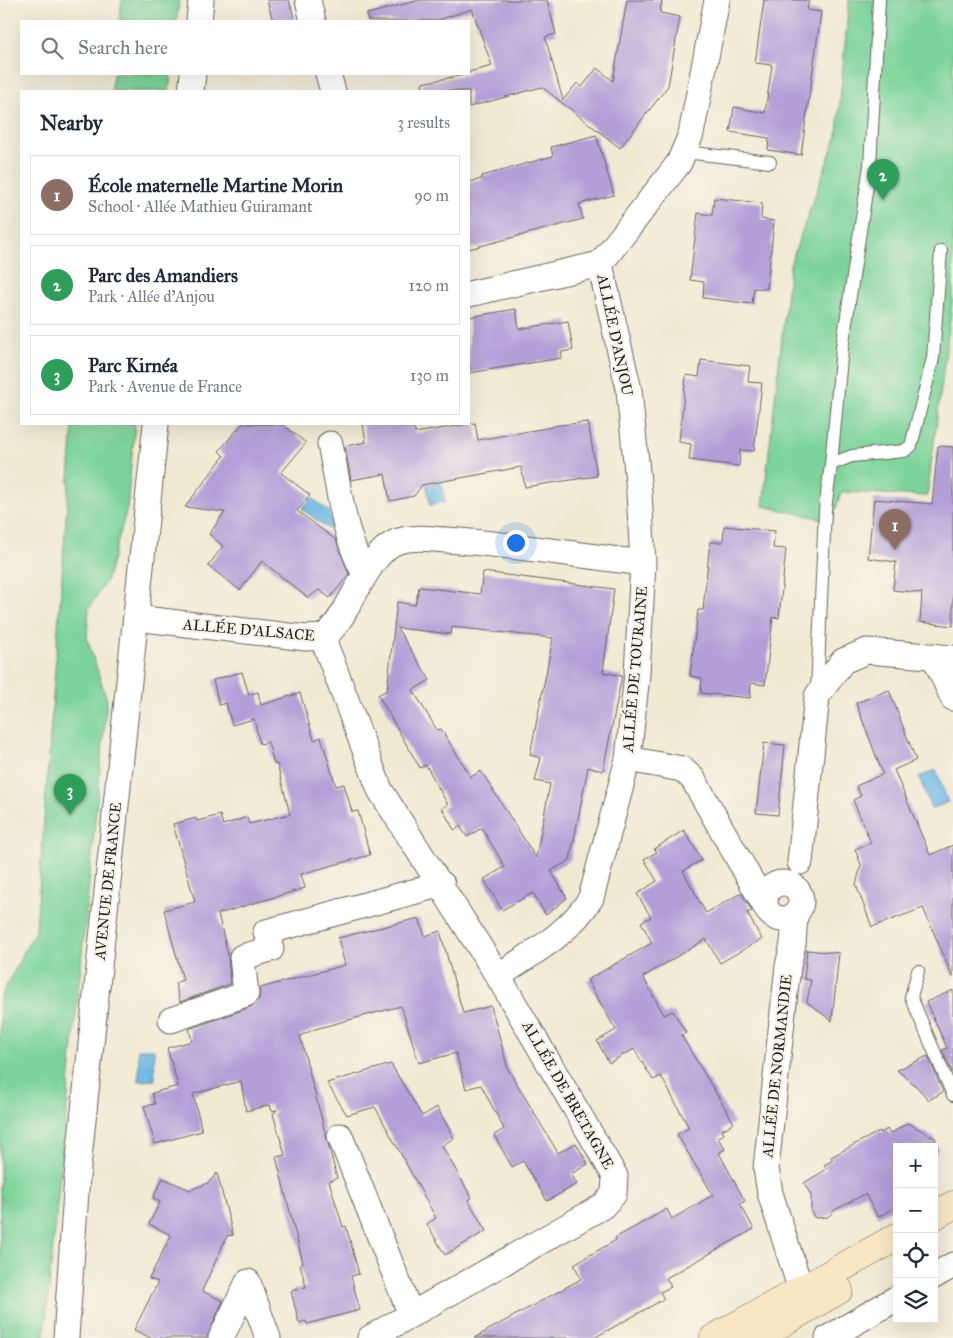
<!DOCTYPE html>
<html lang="en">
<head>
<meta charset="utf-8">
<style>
  :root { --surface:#fff; --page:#f2f2f3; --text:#1f2937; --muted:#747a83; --line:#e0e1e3; --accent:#b45309 }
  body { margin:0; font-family:"IM FELL Great Primer",serif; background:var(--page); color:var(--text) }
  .controls { position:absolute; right:15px; bottom:15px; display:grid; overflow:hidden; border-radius:0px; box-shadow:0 5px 20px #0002 }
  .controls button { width:45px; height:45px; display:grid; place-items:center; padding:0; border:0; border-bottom:1px solid var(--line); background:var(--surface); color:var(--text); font:25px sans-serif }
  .you { position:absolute; left:515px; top:542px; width:18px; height:18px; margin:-12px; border:4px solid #fff; border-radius:50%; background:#1a73e8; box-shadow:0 0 0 8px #1a73e833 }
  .badge { display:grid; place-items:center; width:32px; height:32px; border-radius:50%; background:var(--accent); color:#fff; font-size:16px; font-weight:700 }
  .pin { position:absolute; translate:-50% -41px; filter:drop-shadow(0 1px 2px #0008) }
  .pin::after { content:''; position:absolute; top:26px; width:18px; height:15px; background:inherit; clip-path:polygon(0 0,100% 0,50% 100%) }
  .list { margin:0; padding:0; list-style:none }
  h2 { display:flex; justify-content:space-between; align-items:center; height:65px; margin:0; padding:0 20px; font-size:21px }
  h2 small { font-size:16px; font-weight:400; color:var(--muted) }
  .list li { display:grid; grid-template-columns:32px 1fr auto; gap:15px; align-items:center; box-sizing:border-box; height:80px; margin:0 10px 10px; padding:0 10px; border:1px solid var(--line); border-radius:0px }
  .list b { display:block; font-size:19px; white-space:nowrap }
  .list p { margin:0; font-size:16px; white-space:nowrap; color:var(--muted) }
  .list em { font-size:16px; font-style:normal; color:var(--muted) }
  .icon { flex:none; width:28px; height:28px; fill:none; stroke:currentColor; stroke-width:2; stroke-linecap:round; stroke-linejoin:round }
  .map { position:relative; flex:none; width:953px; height:1338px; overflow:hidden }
  .search { position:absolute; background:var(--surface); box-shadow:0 5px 20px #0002; left:20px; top:20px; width:450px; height:55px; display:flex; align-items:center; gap:12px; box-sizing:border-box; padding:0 18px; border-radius:0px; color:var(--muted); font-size:19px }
  .panel { position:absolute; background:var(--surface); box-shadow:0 5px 20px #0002; left:20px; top:90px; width:450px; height:335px; border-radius:0px }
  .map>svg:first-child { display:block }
  .green { fill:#7bd49a; stroke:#4c785b }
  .water { fill:#69b6e3; stroke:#426980 }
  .building { fill:#b39ed8; fill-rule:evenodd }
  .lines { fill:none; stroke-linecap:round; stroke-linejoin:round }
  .lane-casing { stroke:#67645c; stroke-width:14 }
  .street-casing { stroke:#67645c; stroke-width:27 }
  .secondary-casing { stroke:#67645c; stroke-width:29 }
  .lane { stroke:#fff; stroke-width:12 }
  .street { stroke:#fff; stroke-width:25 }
  .secondary { stroke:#f9e7c3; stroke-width:28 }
  .labels { text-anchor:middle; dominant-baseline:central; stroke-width:5; stroke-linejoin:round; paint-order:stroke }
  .street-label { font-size:15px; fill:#1c1c1c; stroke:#f7f3e8 }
</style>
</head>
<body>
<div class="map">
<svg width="953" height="1338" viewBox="0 0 953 1338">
  <rect width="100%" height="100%" fill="#f7f3e8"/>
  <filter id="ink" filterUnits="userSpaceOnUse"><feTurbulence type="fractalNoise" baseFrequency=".02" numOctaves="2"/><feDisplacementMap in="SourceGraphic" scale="10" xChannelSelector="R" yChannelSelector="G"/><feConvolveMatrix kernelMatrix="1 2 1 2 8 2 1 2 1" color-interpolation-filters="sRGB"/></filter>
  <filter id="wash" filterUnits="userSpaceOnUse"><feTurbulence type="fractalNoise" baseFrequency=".0096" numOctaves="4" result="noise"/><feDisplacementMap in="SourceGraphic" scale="20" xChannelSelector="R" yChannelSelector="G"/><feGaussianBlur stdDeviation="1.12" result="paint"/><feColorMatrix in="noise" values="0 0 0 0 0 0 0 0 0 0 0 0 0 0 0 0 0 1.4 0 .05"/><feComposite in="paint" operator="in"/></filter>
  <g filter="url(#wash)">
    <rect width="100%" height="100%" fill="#f1ead3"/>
    <!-- green -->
    <path class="green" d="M122,0H179L177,21H119Z
      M849,0H953V296L927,496L841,492L832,521L763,506L790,265L837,135Z
      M113,74H171L169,91H111Z
      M73,424H135L127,508L107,579L89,608L87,638L107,700L44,1338H0V998L36,929Z"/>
    <!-- water -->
    <path class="water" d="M440,474L445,502L430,505L425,476Z
      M311,497L336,517V526L328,529L302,509Z
      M936,770L948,802L931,809L919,777Z
      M138,1049H154L155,1080L139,1081Z"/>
    <g id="blocks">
      <!-- building -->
      <path class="building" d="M267,0H289L295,21H273Z
        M420,0H547L556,34L545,37L563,100L577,83L582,87L597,68L613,81L627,0H662L660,13L680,17L668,86L620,148L542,87L469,107V91H423L422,83L469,74V72L492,66L472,9L435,21H368L367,14Z
        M764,0H809L807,10L821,12L801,155L768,150L769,138L730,132L734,107L765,113L772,65L755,63Z
        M596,135L614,195L579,204L583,219L469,249V182L482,179V176L553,156L551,147Z
        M714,198L762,203L761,219L774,221L767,289L754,288L752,304L703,298L704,282L690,280L698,213L712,215Z
        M516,309L519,329L568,321L573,350L561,352L562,358L469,373V317Z
        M701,360L750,366L748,382L762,383L754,451L740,450L739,466L689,460L691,444L679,442L686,375L699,377Z
        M588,422L597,476L525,487L521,467L422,485L414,496L390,501L385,474L351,480L345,446L366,442L363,424H413L415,433L475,423L478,440L552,427V426Z
        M242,424H282L306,443L281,473L310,495L297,511L336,540L349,574L330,598L319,590L308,598L262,561L240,590L208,566L223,546L209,534L225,512L185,507L224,456L219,451Z
        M938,446L953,447V626L920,622L922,593L893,590L896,562L868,558L874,499L932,504Z
        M724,526L775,531L773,548L786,549L779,618L773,617L765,685L751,683L750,698L701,693L702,678L690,676L698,610H703L710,542H723Z
        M483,572L614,589L603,672L622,676L603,771L588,767L570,860L551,871L567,898L546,915L533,893L502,910L484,879L505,867L482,828L467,837L460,826L454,830L442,808L448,805L426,765L420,768L378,695L387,690L397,602L415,605L419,587L480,594ZM452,627L553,638L530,755L541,758L535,781L550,784L536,858L481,771L471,777L441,729L437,730L413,690L430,680L397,628L451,634Z
        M242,672L249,695L258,692L261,705L300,693L314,740L321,737L336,786L344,784L352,812L358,811L370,855L301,874L305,888L218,914L228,955L230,984L180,1002L175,983L183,980L164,910L195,902L173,824L196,818L197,821L220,815L223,825L247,817L249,824L290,814L277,764H274L268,742L260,744L254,719L232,725L226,703L219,705L213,680Z
        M889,690L916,760L894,770L930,855L953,845V977L923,908L872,927L856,885L861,865L855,849L871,843L853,800L861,796L856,786L883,774L856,703Z
        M764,743L785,745L778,815L756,813Z
        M684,830L702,860L683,871L706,913L741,893L752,911L747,913L762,939L720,963L706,939L643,977L664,1015L673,1011L686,1033L681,1035L734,1123L722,1130L724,1134L718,1138L725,1149L719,1153L745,1201L740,1204L754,1229L666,1278L671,1287L660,1292L664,1299L594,1338H474L581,1279L574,1264L616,1240L615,1238L667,1209L672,1219L713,1195L677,1134L689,1128L661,1076L653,1080L634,1049L609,1063L597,1041L616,1030L587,980L652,943L641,922L651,917L637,894L657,881L644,859L657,852L654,849Z
        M419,918L425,936L440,931L463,1013L491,1006L508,1069L558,1153L576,1143L588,1164L571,1174L577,1184L547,1201L523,1161L512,1167L494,1135L504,1129L481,1085L466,1089L456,1053L419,1063L401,1006L315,1029L300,1036L337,1178L329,1181L343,1227L346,1226L359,1274L351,1276L360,1310L307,1324L306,1321L299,1323L291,1291L306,1287L300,1264L303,1263L276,1157L285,1155L273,1114L277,1110L272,1111L270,1105L246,1111L241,1081L193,1094L202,1131L155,1144L144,1106L155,1104L152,1093L178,1086L167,1048L192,1041L189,1029L251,1007L259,999L260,988L345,965L338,938Z
        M807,950L839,953L832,1021L807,1002L811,980L804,979Z
        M953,990V1074L942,1050L947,1048L926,1002Z
        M928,1056L943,1092L929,1100L915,1085L897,1070Z
        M391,1064L422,1116L437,1107L454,1138L442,1146L472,1198L468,1200L486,1231L445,1255L427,1224L436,1218L375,1107L347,1115L327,1083Z
        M908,1123L935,1138L938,1149L934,1156V1147H897V1206L878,1217L865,1194L835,1210L828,1217L815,1218L811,1212V1195L804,1183L827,1169L824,1165L833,1160L831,1157L880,1131L881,1133L887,1129L890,1134Z
        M217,1173L233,1235L227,1236L202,1291L223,1301L207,1338H151L134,1330L158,1282L149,1279L171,1235L149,1224L160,1202L153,1198L163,1178L190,1190L208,1183Z"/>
    </g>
  </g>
  <g filter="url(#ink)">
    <use href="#blocks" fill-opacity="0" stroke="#67645c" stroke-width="1"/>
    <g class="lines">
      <!-- lane casing -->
      <g class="lane-casing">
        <path id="lane" d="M685,152L770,162
          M831,464L842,348L870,166L879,0
          M817,691L825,510L831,464L852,456L904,451L911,446L933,358L941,251
          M918,971L911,997L953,1095"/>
      </g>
      <!-- street casing -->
      <g class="street-casing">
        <path id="street" d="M308,0L313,21
          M199,21L201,0
          M328,74L333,91
          M191,91L193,74
          M469,294L600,264
          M330,444C339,487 343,536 365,574
          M136,618L306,638C311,637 318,638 322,637C346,627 364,555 396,542C411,536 430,539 446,540C511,544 577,555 643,563
          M322,636L380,790L498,976L615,1176L614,1194L603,1206L370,1338
          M934,656L953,698
          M628,759L682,769L693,779L767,909
          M800,862L817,696L843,661L867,651L953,658
          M765 901a18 18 0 1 1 36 0a18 18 0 1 1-36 0Z
          M795,916L793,944L788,966L766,1168L770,1193L807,1309
          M498,976C532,953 569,934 591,898L628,759L637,674L643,563L639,492L629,390L600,264L679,163L691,134L717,0
          M171,1020L246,994L242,957L271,949L266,932L442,884
          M340,1136L411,1315
          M934,1276L953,1265
          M66,1338L77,1177L156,424
          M221,1338L248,1282L268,1338
          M828,1338L897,1298"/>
      </g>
      <!-- secondary casing -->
      <g class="secondary-casing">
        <path id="secondary" d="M934,1216L953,1205
          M714,1338L897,1237
          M756,1338L839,1290"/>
      </g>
      <!-- lane -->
      <use href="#lane" class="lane"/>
      <!-- street -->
      <use href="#street" class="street"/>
      <!-- secondary -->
      <use href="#secondary" class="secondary"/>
    </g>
  </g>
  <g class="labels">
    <!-- street labels -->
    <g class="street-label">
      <text transform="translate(615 335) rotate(78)">ALLÉE D'ANJOU</text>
      <text transform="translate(249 630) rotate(5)">ALLÉE D'ALSACE</text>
      <text transform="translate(635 669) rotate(-85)">ALLÉE DE TOURAINE</text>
      <text transform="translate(108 881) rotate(-84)">AVENUE DE FRANCE</text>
      <text transform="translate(777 1066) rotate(-84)">ALLÉE DE NORMANDIE</text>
      <text transform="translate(568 1095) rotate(60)">ALLÉE DE BRETAGNE</text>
    </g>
  </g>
</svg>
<div class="controls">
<button>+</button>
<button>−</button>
<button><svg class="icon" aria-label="locate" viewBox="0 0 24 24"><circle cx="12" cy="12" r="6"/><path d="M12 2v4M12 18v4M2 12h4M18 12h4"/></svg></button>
<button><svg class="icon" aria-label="layers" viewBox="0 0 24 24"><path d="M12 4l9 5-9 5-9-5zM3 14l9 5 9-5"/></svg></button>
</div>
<div class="you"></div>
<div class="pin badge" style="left:895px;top:550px;background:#8d6e63">1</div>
<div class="pin badge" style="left:883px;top:200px;background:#2e9e5b">2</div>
<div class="pin badge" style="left:70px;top:815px;background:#2e9e5b">3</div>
<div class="search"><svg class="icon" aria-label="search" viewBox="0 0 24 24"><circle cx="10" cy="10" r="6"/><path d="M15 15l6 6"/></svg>Search here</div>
<section class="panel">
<h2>Nearby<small>3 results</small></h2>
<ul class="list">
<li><span class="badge" style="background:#8d6e63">1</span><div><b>École maternelle Martine Morin</b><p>School · Allée Mathieu Guiramant</p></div><em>90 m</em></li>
<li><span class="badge" style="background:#2e9e5b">2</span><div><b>Parc des Amandiers</b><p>Park · Allée d'Anjou</p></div><em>120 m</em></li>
<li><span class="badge" style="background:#2e9e5b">3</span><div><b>Parc Kirnéa</b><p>Park · Avenue de France</p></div><em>130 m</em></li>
</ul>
</section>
</div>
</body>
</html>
